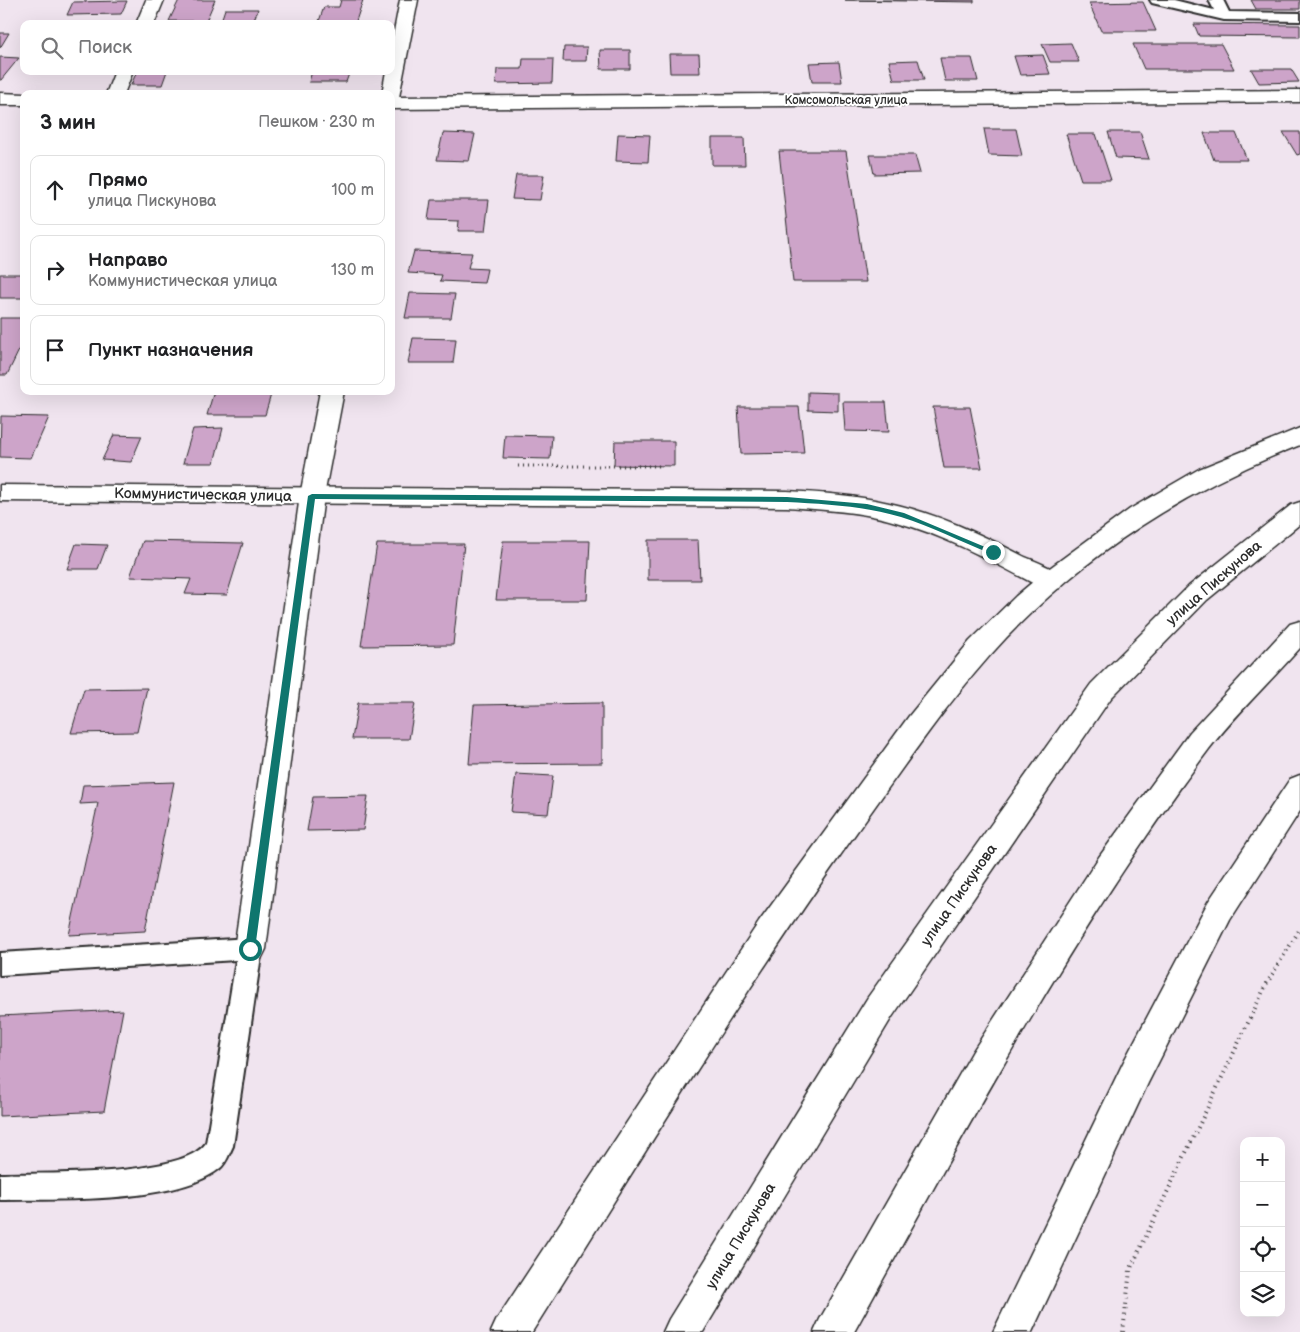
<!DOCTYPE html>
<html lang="ru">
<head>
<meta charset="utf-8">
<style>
  :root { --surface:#fff; --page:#f2f2f2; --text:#202124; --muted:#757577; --line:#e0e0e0 }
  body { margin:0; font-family:"Balsamiq Sans",sans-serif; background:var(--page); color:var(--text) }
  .controls { position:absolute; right:15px; bottom:15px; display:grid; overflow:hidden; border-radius:10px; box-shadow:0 5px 20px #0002 }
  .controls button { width:45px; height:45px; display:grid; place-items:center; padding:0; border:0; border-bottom:1px solid var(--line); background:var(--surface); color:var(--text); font:25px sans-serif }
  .stop { position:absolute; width:15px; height:15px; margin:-11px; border:4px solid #0f766e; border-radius:50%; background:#fff }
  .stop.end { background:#0f766e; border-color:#fff; box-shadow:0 1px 5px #0008 }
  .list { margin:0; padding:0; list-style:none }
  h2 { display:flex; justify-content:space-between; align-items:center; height:65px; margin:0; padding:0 20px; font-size:21px }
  h2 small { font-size:16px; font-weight:400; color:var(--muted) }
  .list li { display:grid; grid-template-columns:32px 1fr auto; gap:15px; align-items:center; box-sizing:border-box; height:70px; margin:0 10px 10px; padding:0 10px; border:1px solid var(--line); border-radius:10px }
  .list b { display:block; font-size:19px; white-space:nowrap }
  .list p { margin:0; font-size:16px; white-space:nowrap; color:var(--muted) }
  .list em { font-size:16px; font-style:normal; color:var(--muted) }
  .icon { flex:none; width:28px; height:28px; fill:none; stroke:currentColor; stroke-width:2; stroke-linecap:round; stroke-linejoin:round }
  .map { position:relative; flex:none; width:1300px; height:1332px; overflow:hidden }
  .search { position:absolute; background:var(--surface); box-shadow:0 5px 20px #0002; left:20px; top:20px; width:375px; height:55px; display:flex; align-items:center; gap:12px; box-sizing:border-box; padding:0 18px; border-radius:10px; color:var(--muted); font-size:19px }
  .panel { position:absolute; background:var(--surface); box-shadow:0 5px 20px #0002; left:20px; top:90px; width:375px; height:305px; border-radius:10px }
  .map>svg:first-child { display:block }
  .building { fill:#cda4c9; stroke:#2b2b2b }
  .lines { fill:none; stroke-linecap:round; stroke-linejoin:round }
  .lane-casing { stroke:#2b2b2b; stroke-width:4 }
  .street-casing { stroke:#2b2b2b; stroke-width:3 }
  .secondary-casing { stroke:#2b2b2b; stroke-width:3 }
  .primary-casing { stroke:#2b2b2b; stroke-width:3 }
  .path-far1 { stroke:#2b2b2b; stroke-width:3; stroke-dasharray:1 4; stroke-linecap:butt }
  .path { stroke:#2b2b2b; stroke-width:4; stroke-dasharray:1 4.5; stroke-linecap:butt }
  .lane { fill:#fff; fill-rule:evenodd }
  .street { fill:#fff; fill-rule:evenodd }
  .secondary { fill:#fff; fill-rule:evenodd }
  .primary { fill:#fff; fill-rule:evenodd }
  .route { fill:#0f766e }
  .labels { text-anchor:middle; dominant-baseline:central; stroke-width:4; stroke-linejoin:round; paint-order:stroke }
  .far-street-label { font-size:12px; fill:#2b2b2b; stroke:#fff }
  .street-label { font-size:15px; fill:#2b2b2b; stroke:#fff }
</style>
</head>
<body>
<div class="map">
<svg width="1300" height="1332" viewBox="0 0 1300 1332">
  <rect width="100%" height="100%" fill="#f0e4ef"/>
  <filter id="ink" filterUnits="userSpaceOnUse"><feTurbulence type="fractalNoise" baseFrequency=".02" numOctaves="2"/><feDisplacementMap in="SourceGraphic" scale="10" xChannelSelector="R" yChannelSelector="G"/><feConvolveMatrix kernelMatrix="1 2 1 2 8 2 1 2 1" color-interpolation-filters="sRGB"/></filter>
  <g filter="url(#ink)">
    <!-- building -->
    <path class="building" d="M179,0H215L206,21H169Z
      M341,0H363L355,24H318L324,7H339Z
      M974,0V2L845,0Z
      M1251,0H1300V9H1256Z
      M127,1L121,14L67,15L73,2Z
      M1143,2L1156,31H1101L1089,3Z
      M225,9H258L254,20L221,21Z
      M1194,24L1300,25V37L1199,36Z
      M0,33H9L0,48Z
      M1071,43L1079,62H1050L1042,44Z
      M1133,44H1221L1234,69H1144Z
      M564,47H587L586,61H563Z
      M600,50H630V69H601Z
      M669,54H699L700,73H670Z
      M1043,55L1050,74L1020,75L1014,56Z
      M0,57L19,58L1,80H0Z
      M940,58H972L978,81H945Z
      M523,59H553L552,83L496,84L497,69H522Z
      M918,60L924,80H894L889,61Z
      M839,62L842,82H812L809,63Z
      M1251,69H1291L1299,82L1259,83Z
      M137,71H167L162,85H131Z
      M312,71H350L346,82H309Z
      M984,129H1016L1022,156L989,155Z
      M1108,132H1140L1149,159L1116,158Z
      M1283,132H1300V154L1297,155Z
      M443,133L475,134L469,161L437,160Z
      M1204,133H1236L1247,160H1214Z
      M618,134L650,135L648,162L616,161Z
      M1066,134H1096L1111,180H1081Z
      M712,138H744L745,165H712Z
      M779,151H846L866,282H793Z
      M870,155H915L920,173L874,174Z
      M516,175H544L540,200L512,199Z
      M431,200H489L485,231H458L459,221L428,220Z
      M414,251L472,253L468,268L487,269L484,283L440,281L442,275L408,273Z
      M0,274H24V298H0Z
      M410,293L455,294L451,318H405Z
      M0,318H24V340L7,375H0Z
      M413,338L456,339L453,363H408Z
      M214,391H272L265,415H207Z
      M808,392L838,393V411L808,410Z
      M843,402H886L889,432L845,431Z
      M738,407H799L804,453L741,454Z
      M933,407H970L982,468H944Z
      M1,416L49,417L31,458L0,457Z
      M223,428L214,463H183L193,429Z
      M114,435L142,436L131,462L102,460Z
      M505,435L552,436L550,459L503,458Z
      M615,441H674V466L614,465Z
      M648,540H698L700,580H648Z
      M143,541L243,543L227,595L185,594L191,579L130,577Z
      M503,541H590L587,600H496Z
      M76,544L107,545L98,569H67Z
      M377,544H464L453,645L361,646Z
      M147,688L137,732L71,733L84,689Z
      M358,703H415L409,739H352Z
      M602,703V763L469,764L474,705Z
      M516,774L553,776L548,814L511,812Z
      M174,782L145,931L69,935L98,803L80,804L83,785Z
      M368,796L363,830L307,831L313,797Z
      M123,1010L104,1111L0,1116V1016Z"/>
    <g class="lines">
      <!-- lane casing -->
      <g class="lane-casing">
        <path id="lane" d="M1150,0H1174L1214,10L1209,0H1223L1229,12L1300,13V21L1224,20L1152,3Z
          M250,938L259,941L262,949L233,1146C229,1154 226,1164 219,1169C175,1204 56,1199 0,1200V1174C41,1173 184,1177 206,1143L236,960L0,975V953Z"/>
      </g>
      <!-- street casing -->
      <g class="street-casing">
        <path id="street" d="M146,0H164L154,24H136Z
          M400,0H418L399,97L1300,90V102L391,109V94H382L386,71H391V47Z
          M115,71H133L124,94H106Z
          M0,93L25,94L24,105H0Z
          M320,391H344L324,496L266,949L261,959L250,963L239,959L234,949L300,496Z"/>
      </g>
      <!-- secondary casing -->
      <g class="secondary-casing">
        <path id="secondary" d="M0,485L787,491C821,493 855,495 889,503C936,513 980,534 1023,556C1036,562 1057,568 1064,581L1060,588L1051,590L1042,588C995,563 947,536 896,522C861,511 823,510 787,507L0,501Z
          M1300,502V524L1207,600L1111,698L892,1017L703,1332H663L669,1319L868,997L1091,684L1189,586L1291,505Z
          M1300,621V648C1270,682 1236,714 1209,749C1072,931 964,1133 854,1332H814L820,1319L973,1051L1099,857L1190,732L1290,624Z"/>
      </g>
      <!-- primary casing -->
      <g class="primary-casing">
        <path id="primary" d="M1300,428V445C1200,484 1110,538 1032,612C963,677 911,757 856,833C741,995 638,1164 532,1332H491L497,1319L759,922L909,716L970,641L1016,596L1047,570L1130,509L1199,469Z
          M1300,775V811L1230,920L1148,1083L1032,1332H993L1124,1061L1208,902L1290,779Z"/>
      </g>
      <!-- path-far1 -->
      <path class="path-far1" d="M518,466H662"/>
      <!-- path -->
      <path class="path" d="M1123,1332L1130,1270L1267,983L1300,929"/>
      <!-- lane -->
      <use href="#lane" class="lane"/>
      <!-- street -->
      <use href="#street" class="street"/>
      <!-- secondary -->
      <use href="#secondary" class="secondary"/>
      <!-- primary -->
      <use href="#primary" class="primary"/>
    </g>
  </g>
  <!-- route -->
  <path class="route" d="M312,494L787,497L867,504L904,513L997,552L990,553C961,542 931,526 901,517C864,506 825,504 787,502L315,499L255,949L250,953L245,949L308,496Z"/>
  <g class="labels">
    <!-- far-street labels -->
    <g class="far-street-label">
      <text x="846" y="100">Комсомольская улица</text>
    </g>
    <!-- street labels -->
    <g class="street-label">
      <text transform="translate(203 495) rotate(1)">Коммунистическая улица</text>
      <text transform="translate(1214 583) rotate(-41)">улица Пискунова</text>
      <text transform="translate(959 895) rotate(-55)">улица Пискунова</text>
      <text transform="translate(741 1236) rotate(-59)">улица Пискунова</text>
    </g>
  </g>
</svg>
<div class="controls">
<button>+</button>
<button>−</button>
<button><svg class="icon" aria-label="locate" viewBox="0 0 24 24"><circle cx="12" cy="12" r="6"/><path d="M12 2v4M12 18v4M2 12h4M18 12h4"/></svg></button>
<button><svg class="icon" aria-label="layers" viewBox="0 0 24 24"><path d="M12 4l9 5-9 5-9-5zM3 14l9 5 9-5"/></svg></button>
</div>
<div class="stop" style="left:250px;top:949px"></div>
<div class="stop end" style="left:993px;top:552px"></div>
<div class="search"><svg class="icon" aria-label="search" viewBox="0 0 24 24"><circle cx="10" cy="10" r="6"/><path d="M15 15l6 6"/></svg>Поиск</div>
<section class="panel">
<h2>3 мин<small>Пешком · 230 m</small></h2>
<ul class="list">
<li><svg class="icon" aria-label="ahead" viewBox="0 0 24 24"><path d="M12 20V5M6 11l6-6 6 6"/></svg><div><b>Прямо</b><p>улица Пискунова</p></div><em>100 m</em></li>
<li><svg class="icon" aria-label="right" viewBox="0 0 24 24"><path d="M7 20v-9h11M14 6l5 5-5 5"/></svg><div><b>Направо</b><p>Коммунистическая улица</p></div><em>130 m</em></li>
<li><svg class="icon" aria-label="arrive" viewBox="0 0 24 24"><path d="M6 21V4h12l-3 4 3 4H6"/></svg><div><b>Пункт назначения</b></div></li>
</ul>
</section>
</div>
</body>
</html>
